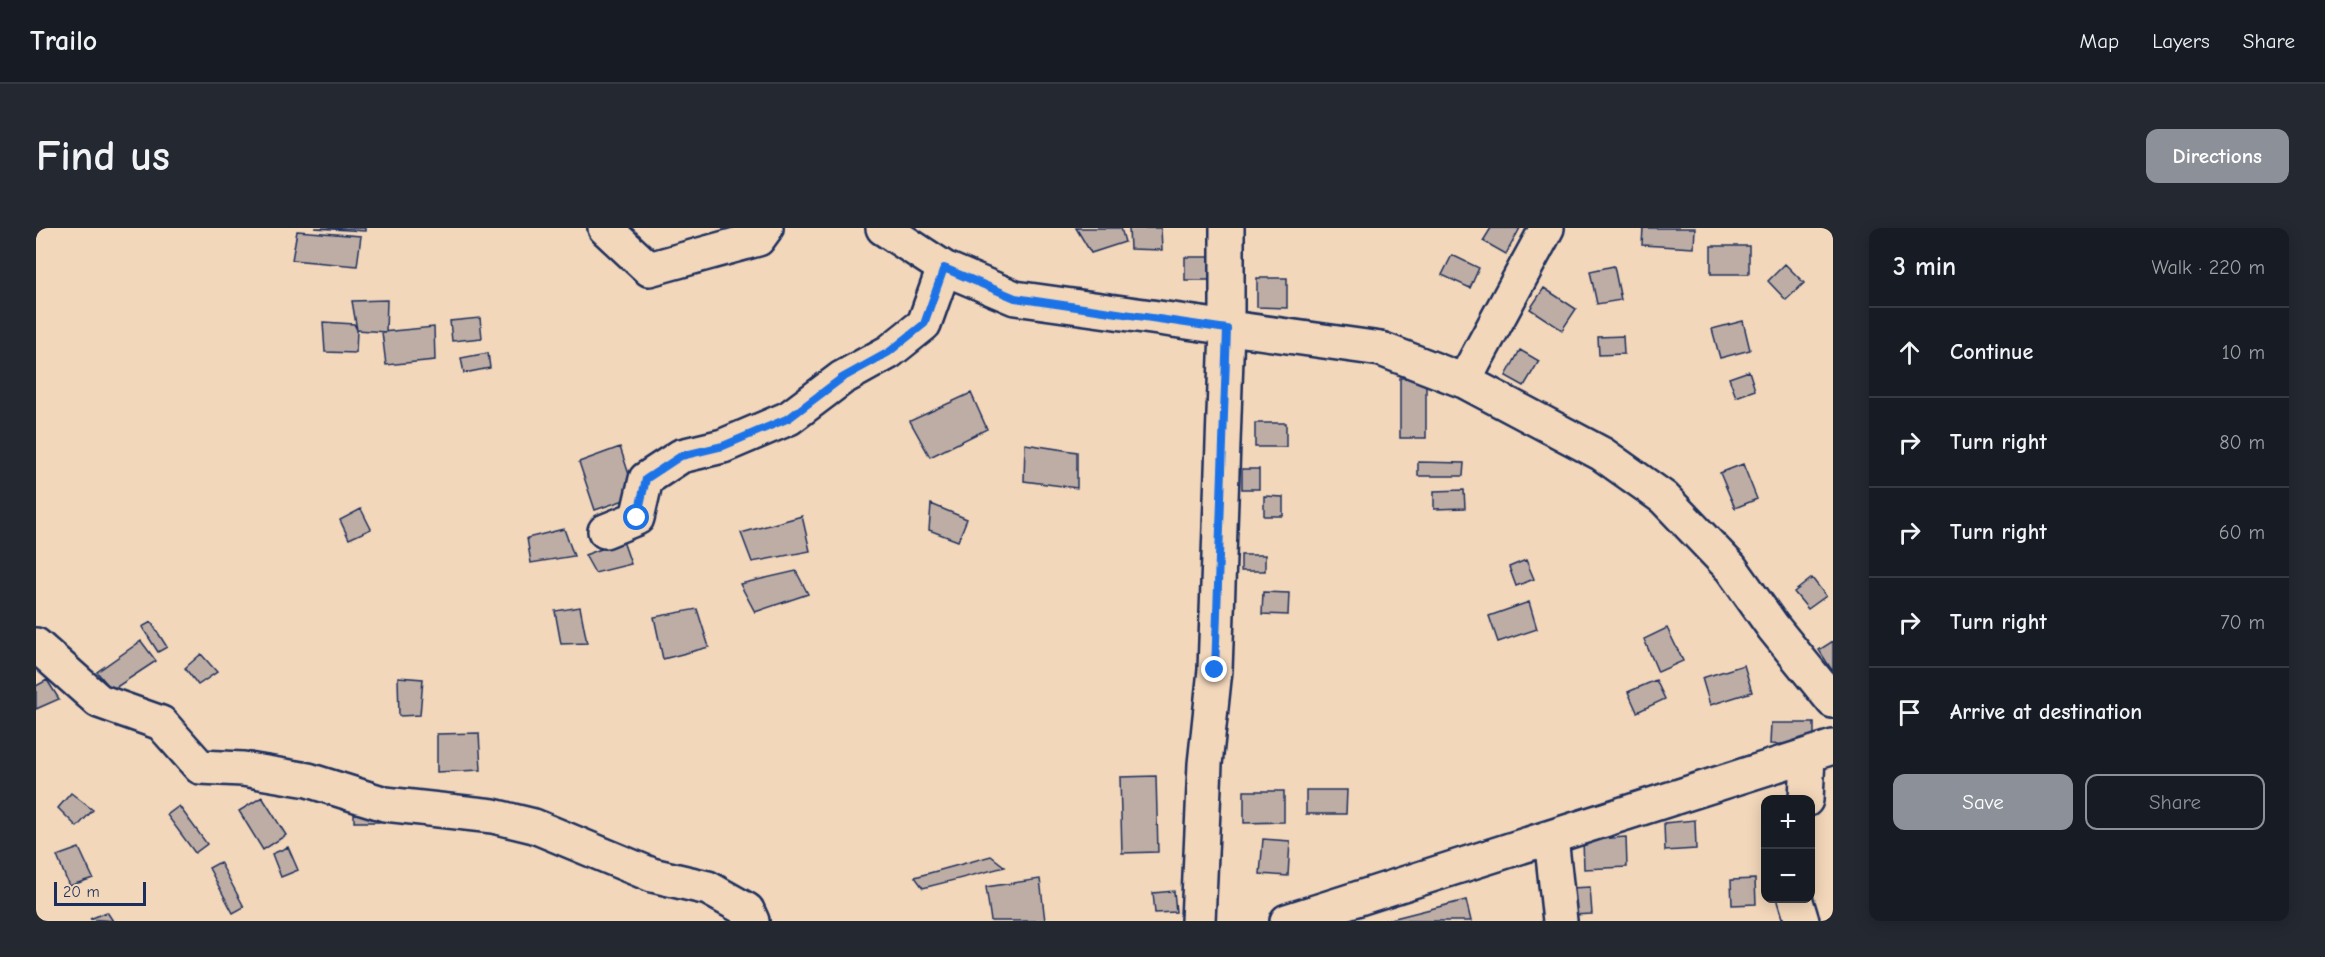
<!DOCTYPE html>
<html lang="en">
<head>
<meta charset="utf-8">
<style>
  :root { --surface:#171b24; --page:#242831; --text:#f1f3f6; --muted:#9ea1a6; --line:#363941; --accent:#8c9099 }
  body { margin:0; font-family:"Comic Neue",sans-serif; background:var(--page); color:var(--text) }
  .controls { position:absolute; right:18px; bottom:18px; display:grid; overflow:hidden; border-radius:12px; box-shadow:0 3px 15px #0003 }
  .controls button { width:54px; height:54px; display:grid; place-items:center; padding:0; border:0; border-bottom:2px solid var(--line); background:var(--surface); color:var(--text); font:30px sans-serif }
  .scale { position:absolute; left:18px; bottom:15px; width:92px; box-sizing:border-box; padding-left:6px; border:3px solid #1b2f5e; border-top:0; font-size:16px; line-height:21px; white-space:nowrap; color:#1b2f5e; -webkit-text-stroke:4px #f3d7ba; paint-order:stroke }
  .stop { position:absolute; width:18px; height:18px; margin:-14px; border:4px solid #1a73e8; border-radius:50%; background:#fff }
  .stop.end { background:#1a73e8; border-color:#fff; box-shadow:0 2px 6px #0008 }
  .list { margin:0; padding:0; list-style:none }
  h2 { display:flex; justify-content:space-between; align-items:center; height:78px; margin:0; padding:0 24px; font-size:26px }
  h2 small { font-size:20px; font-weight:400; color:var(--muted) }
  .list li { display:grid; grid-template-columns:39px 1fr auto; gap:18px; align-items:center; box-sizing:border-box; height:90px; padding:0 24px; border-top:2px solid var(--line) }
  .list b { display:block; font-size:22px; white-space:nowrap }
  .list em { font-size:20px; font-style:normal; color:var(--muted) }
  .actions { display:flex; gap:12px; padding:18px 24px }
  .actions a { flex:1; padding:14px 0; border:2px solid var(--accent); border-radius:12px; text-align:center; font-size:21px; color:var(--accent) }
  .actions .main { background:var(--accent); color:#fff }
  .icon { flex:none; width:33px; height:33px; fill:none; stroke:currentColor; stroke-width:2; stroke-linecap:round; stroke-linejoin:round }
  .map { position:relative; flex:none; width:1797px; height:693px; overflow:hidden; border-radius:12px }
  header { display:flex; align-items:center; gap:36px; box-sizing:border-box; height:84px; padding:0 30px; background:var(--surface); border-bottom:2px solid var(--line) }
  header strong { font-size:28px }
  nav { display:flex; gap:33px; margin-inline-start:auto; font-size:21px }
  .intro { display:flex; align-items:center; justify-content:space-between; box-sizing:border-box; height:144px; padding:0 36px }
  h1 { margin:0; font-size:42px }
  .button { padding:15px 27px; border-radius:12px; background:var(--accent); color:#fff; font-size:21px; font-weight:700 }
  main { display:flex; gap:36px; padding:0 36px }
  aside { flex:1; background:var(--surface); border-radius:12px; box-shadow:0 3px 15px #0003 }
  .map>svg:first-child { display:block }
  .building { fill:#beada4; stroke:#1b2f5e; stroke-width:1.5 }
  .lines { fill:none; stroke-linecap:round; stroke-linejoin:round }
  .minor-casing { stroke:#1b2f5e; stroke-width:38 }
  .minor { stroke:#f3d7ba; stroke-width:33 }
  .route { stroke:#1a73e8; stroke-width:8 }
</style>
</head>
<body>
<header>
<strong>Trailo</strong>
<nav><a>Map</a><a>Layers</a><a>Share</a></nav>
</header>
<div class="intro"><h1>Find us</h1><a class="button">Directions</a></div>
<main>
<div class="map">
<svg width="1797" height="693" viewBox="0 0 1797 693">
  <rect width="100%" height="100%" fill="#f3d7ba"/>
  <filter id="ink" filterUnits="userSpaceOnUse"><feTurbulence type="fractalNoise" baseFrequency=".0167" numOctaves="2"/><feDisplacementMap in="SourceGraphic" scale="12" xChannelSelector="R" yChannelSelector="G"/><feConvolveMatrix kernelMatrix="1 2 1 2 8 2 1 2 1" color-interpolation-filters="sRGB"/></filter>
  <g filter="url(#ink)">
    <!-- building -->
    <path class="building" d="M278,0H329V3Z
      M1040,0H1085L1089,14L1055,25Z
      M1093,0H1125L1126,22L1094,21Z
      M1455,0H1484L1470,26L1447,13Z
      M1607,0H1659L1658,20L1606,17Z
      M261,3L325,8L321,38L256,32Z
      M1675,18H1713V46H1675Z
      M1416,27L1443,40L1434,60L1406,47Z
      M1149,29H1178V52H1149Z
      M1749,36L1768,55L1750,72L1732,53Z
      M1578,38L1585,72L1561,76L1554,43Z
      M1221,50H1251V80L1221,79Z
      M1508,60L1540,81L1526,102L1494,81Z
      M351,72L350,104L321,102L316,73Z
      M444,90L446,110L416,113L414,93Z
      M1707,93L1714,122L1684,130L1676,101Z
      M287,94L318,96L321,102L320,125L289,124Z
      M398,99L399,132L350,137L346,104Z
      M1587,108L1588,126L1563,127L1562,109Z
      M1484,122L1503,133L1488,158L1470,148Z
      M452,125L454,140L428,145L425,130Z
      M1713,143L1719,162L1700,169L1693,150Z
      M1364,150H1390V210H1364Z
      M935,165L951,201L894,229L874,193Z
      M1219,195H1250V219H1219Z
      M989,216L1041,224V260L988,253Z
      M584,219L600,268L559,282L543,234Z
      M1382,234L1428,235L1427,248H1382Z
      M1707,236L1721,271L1699,280L1684,245Z
      M1206,241H1223V261H1206Z
      M1428,262L1429,280L1398,281V263Z
      M1228,268L1247,269V288H1228Z
      M895,276L931,291L922,313L893,302Z
      M325,281L335,301L313,311L304,292Z
      M766,288L774,323L716,334L705,305Z
      M528,301L538,328L495,335L491,310Z
      M587,313L595,336L559,345L549,327Z
      M1205,327H1229V343H1205Z
      M1490,332L1498,351L1480,358L1473,339Z
      M760,343L772,366L719,384L704,356Z
      M1776,350L1790,368L1772,381L1758,364Z
      M1227,364L1253,365L1252,387L1226,386Z
      M1493,374L1501,401L1462,414L1453,388Z
      M544,379L551,415L525,416L519,383Z
      M661,381L673,419L627,431L618,389Z
      M115,394L131,419L122,424L106,399Z
      M1631,400L1647,433L1622,444L1608,411Z
      M105,413L120,433L76,462L61,444Z
      M1797,413V444L1783,422Z
      M165,426L181,444L162,457L149,440Z
      M1708,437L1716,464L1674,477L1666,450Z
      M362,449L387,451L384,487L363,488Z
      M11,452L23,471L0,481V458Z
      M1620,452L1629,471L1601,484L1592,464Z
      M1735,495H1778V517L1734,516Z
      M443,505L445,542L401,544V506Z
      M1120,548L1122,624L1086,625L1084,549Z
      M1270,562H1311L1310,586H1270Z
      M1208,563H1248V594L1208,595Z
      M35,565L57,582L41,599L22,580Z
      M226,569L250,607L227,622L203,583Z
      M143,578L171,616L159,625L131,587Z
      M318,582H343V594H318Z
      M1659,592L1660,621L1629,623L1628,595Z
      M1590,609L1591,639L1548,641L1547,612Z
      M1227,611L1254,613L1252,648L1224,646Z
      M252,619L262,642L245,649L236,626Z
      M43,620L57,650L33,658L21,628Z
      M955,628L969,639L887,660L879,649Z
      M184,634L208,679L197,685L173,640Z
      M1004,651L1009,693H955L950,659Z
      M1719,651L1720,676L1696,677L1695,652Z
      M1554,659L1556,686L1536,687L1535,660Z
      M1138,663L1140,684L1119,685L1117,665Z
      M1430,672L1435,693H1347Z
      M71,684L77,693L54,691Z"/>
    <g class="lines">
      <!-- minor casing -->
      <g class="minor-casing">
        <path id="minor" d="M569,0L613,41L722,11L730,0
          M847,0L908,40L979,70L1345,121L1428,153L1566,226L1628,270L1695,340L1737,399L1797,473
          M1428,153L1511,0
          M569,303L601,290L610,251L645,228L687,218L753,190L806,150L853,124L888,96L908,40
          M0,417L63,473L125,495L164,539L207,541L272,552L349,576L457,588L498,598L616,647L672,660L711,682L716,693
          M1770,572L1772,527
          M1515,609L1524,693
          M1759,670L1766,693
          M1162,693L1169,536L1179,442L1191,101V0
          M1251,693L1797,519"/>
      </g>
      <!-- minor -->
      <use href="#minor" class="minor"/>
    </g>
  </g>
  <g class="lines" filter="url(#ink)">
    <!-- route -->
    <path class="route" d="M601,290L610,251L645,228L687,218L753,190L806,150L853,124L888,96L908,40L979,70L1191,101L1179,442"/>
  </g>
</svg>
<div class="controls">
<button>+</button>
<button>−</button>
</div>
<div class="scale">20 m</div>
<div class="stop" style="left:601px;top:290px"></div>
<div class="stop end" style="left:1179px;top:442px"></div>
</div>
<aside>
<h2>3 min<small>Walk · 220 m</small></h2>
<ul class="list">
<li><svg class="icon" aria-label="ahead" viewBox="0 0 24 24"><path d="M12 20V5M6 11l6-6 6 6"/></svg><div><b>Continue</b></div><em>10 m</em></li>
<li><svg class="icon" aria-label="right" viewBox="0 0 24 24"><path d="M7 20v-9h11M14 6l5 5-5 5"/></svg><div><b>Turn right</b></div><em>80 m</em></li>
<li><svg class="icon" aria-label="right" viewBox="0 0 24 24"><path d="M7 20v-9h11M14 6l5 5-5 5"/></svg><div><b>Turn right</b></div><em>60 m</em></li>
<li><svg class="icon" aria-label="right" viewBox="0 0 24 24"><path d="M7 20v-9h11M14 6l5 5-5 5"/></svg><div><b>Turn right</b></div><em>70 m</em></li>
<li><svg class="icon" aria-label="arrive" viewBox="0 0 24 24"><path d="M6 21V4h12l-3 4 3 4H6"/></svg><div><b>Arrive at destination</b></div></li>
</ul>
<div class="actions"><a class="main">Save</a><a>Share</a></div>
</aside>
</main>
</body>
</html>
